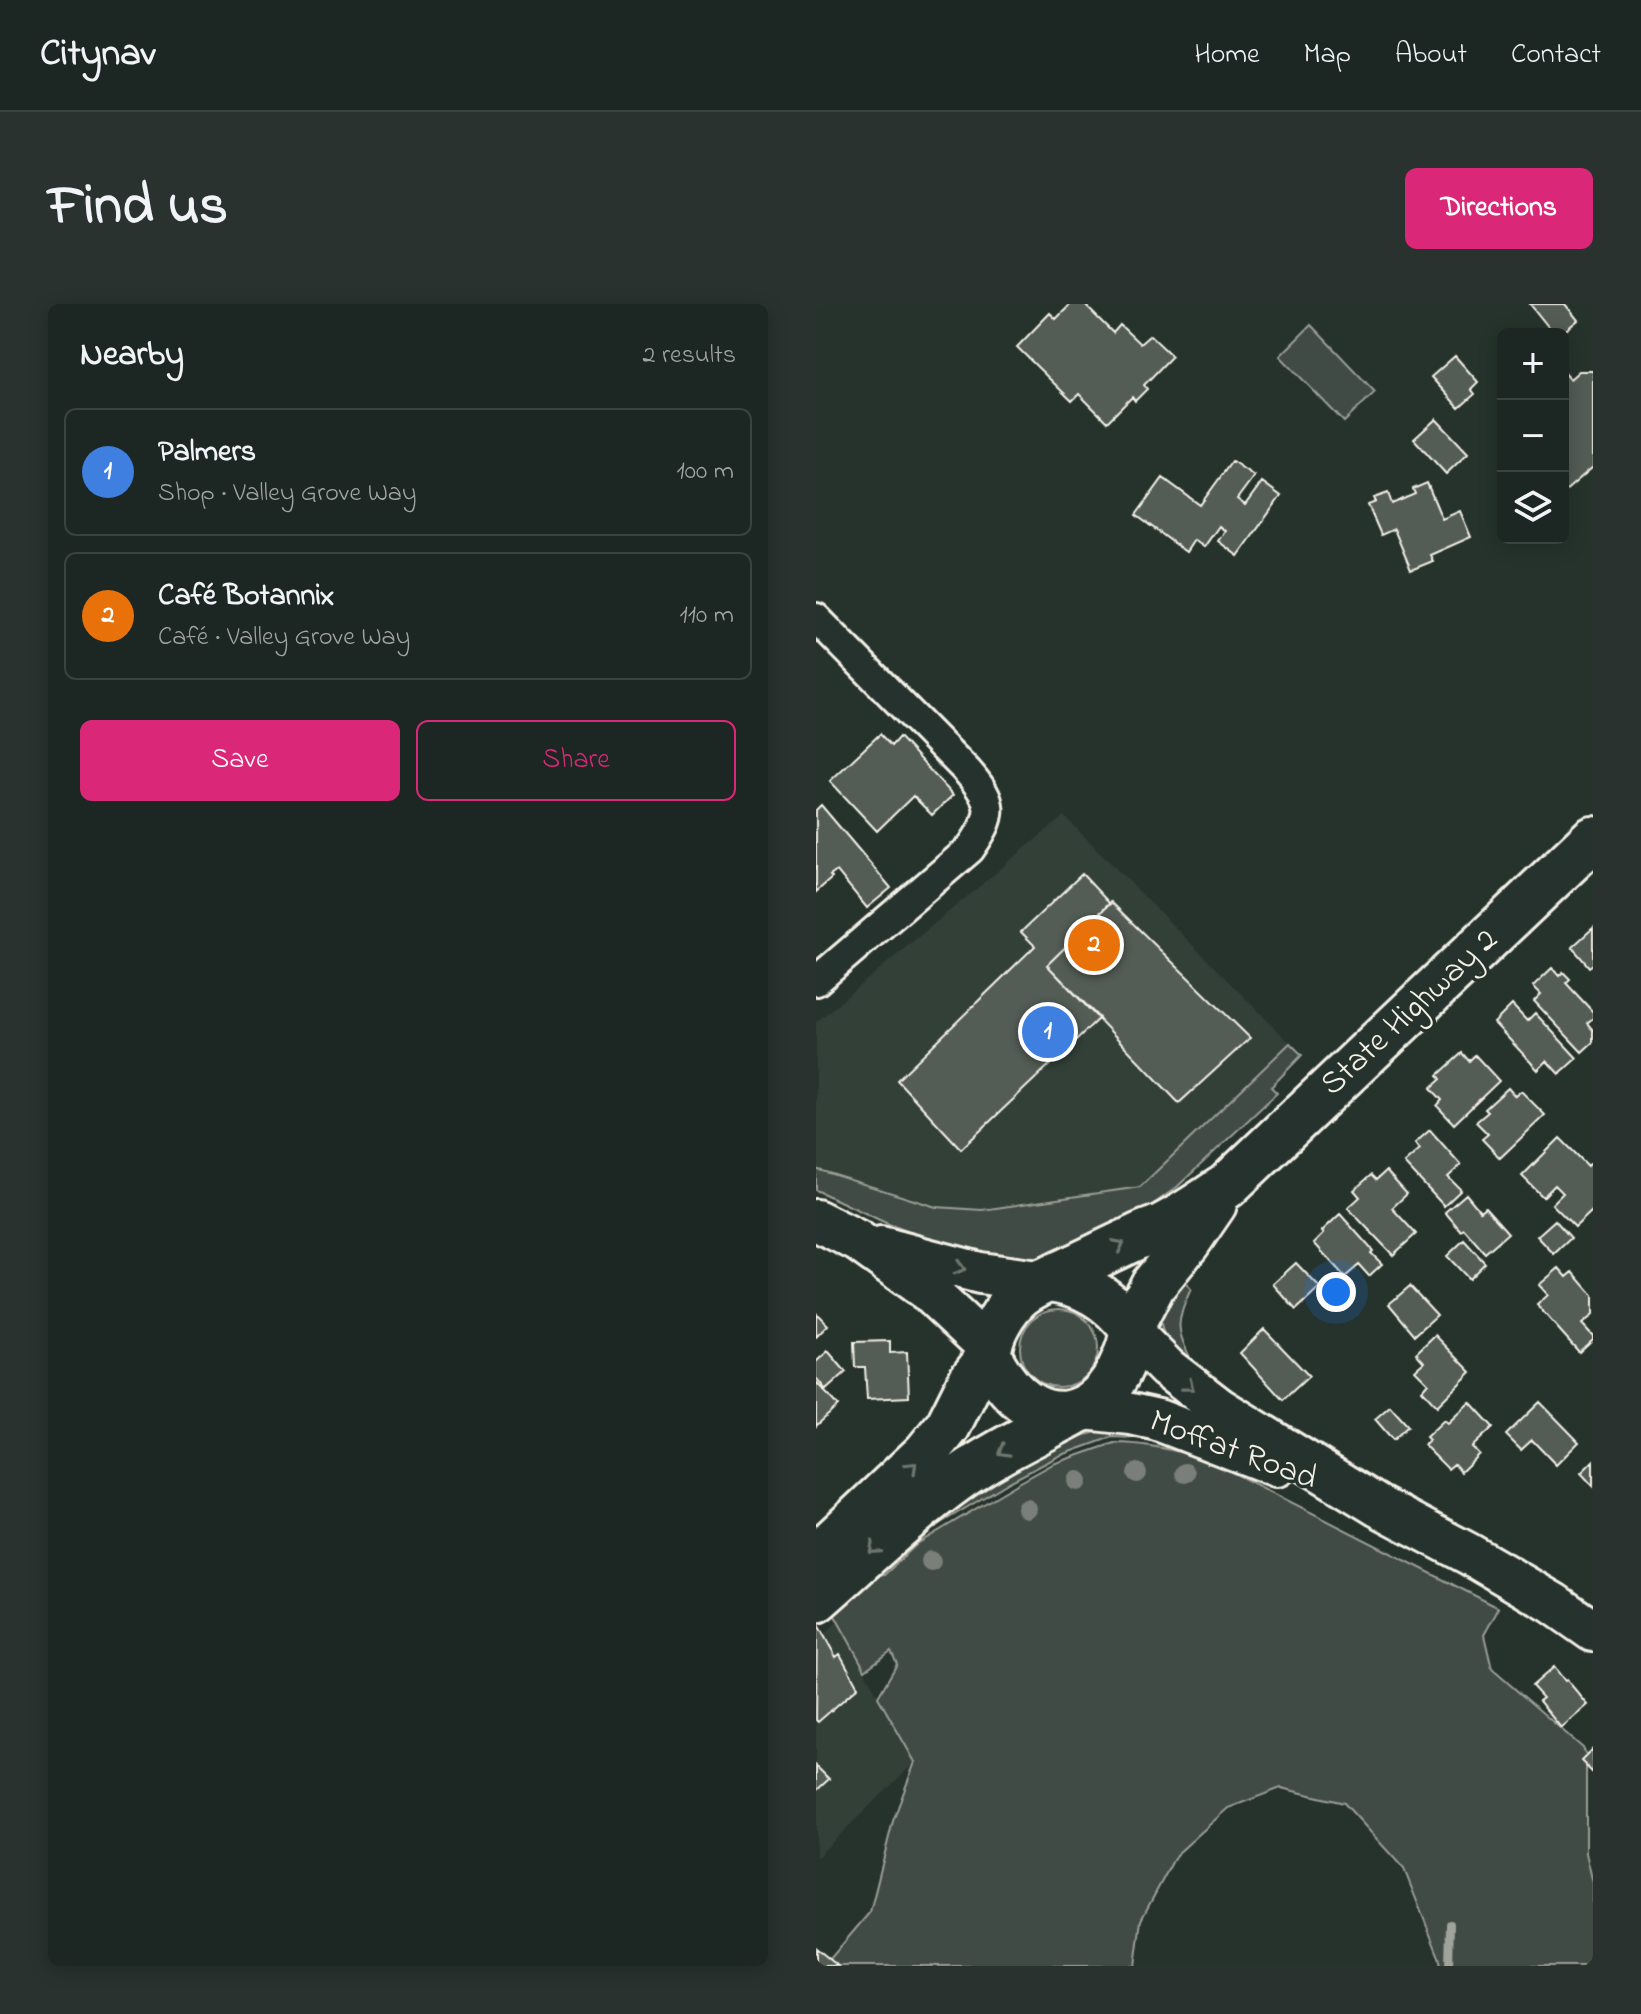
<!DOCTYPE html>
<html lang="en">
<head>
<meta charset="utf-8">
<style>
  :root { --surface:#1c2622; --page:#29322f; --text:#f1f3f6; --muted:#a0a5a5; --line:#3a4340; --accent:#db2777 }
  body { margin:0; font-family:"Indie Flower",sans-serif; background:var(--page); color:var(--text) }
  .controls { position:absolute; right:24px; top:24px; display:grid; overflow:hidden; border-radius:12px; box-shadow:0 4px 20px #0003 }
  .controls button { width:72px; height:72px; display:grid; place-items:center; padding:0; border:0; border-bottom:2px solid var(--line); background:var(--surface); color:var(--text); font:40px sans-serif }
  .you { position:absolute; left:520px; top:988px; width:28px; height:28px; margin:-20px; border:6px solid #fff; border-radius:50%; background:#1a73e8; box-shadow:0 0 0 12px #1a73e833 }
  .badge { display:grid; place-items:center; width:52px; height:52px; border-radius:50%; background:var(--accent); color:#fff; font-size:26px; font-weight:700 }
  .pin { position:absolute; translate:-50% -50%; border:4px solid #fff; box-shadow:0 2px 8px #0006 }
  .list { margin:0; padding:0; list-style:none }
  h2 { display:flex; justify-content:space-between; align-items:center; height:104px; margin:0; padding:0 32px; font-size:34px }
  h2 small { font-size:26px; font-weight:400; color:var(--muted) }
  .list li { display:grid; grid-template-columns:52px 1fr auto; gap:24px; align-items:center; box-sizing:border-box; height:128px; margin:0 16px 16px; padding:0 16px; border:2px solid var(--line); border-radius:12px }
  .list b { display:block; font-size:30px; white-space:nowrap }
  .list p { margin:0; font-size:26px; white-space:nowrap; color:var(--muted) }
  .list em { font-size:26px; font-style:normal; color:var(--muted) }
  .actions { display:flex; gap:16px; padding:24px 32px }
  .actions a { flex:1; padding:18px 0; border:2px solid var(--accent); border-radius:12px; text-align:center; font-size:28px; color:var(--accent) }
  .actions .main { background:var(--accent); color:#fff }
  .icon { flex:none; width:44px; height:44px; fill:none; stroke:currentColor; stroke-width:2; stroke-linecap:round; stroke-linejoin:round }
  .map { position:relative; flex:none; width:777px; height:1662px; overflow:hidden; border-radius:12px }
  header { display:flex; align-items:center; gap:48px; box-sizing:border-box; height:112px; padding:0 40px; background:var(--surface); border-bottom:2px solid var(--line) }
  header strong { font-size:38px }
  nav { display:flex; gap:44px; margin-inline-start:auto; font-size:28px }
  .intro { display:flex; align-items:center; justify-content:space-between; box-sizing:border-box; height:192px; padding:0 48px }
  h1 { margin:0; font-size:56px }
  .button { padding:20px 36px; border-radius:12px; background:var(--accent); color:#fff; font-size:28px; font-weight:700 }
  main { display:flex; gap:48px; padding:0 48px }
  aside { flex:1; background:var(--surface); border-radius:12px; box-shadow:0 4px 20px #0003 }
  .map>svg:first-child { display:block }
  .built { fill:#333f39 }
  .green { fill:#414b45; stroke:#9a9e96; stroke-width:2 }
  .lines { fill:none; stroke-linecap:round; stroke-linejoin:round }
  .stream { stroke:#9fa39b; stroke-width:8 }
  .building { fill:#525c55; stroke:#f4f1e8; stroke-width:2 }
  .street-casing { stroke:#f4f1e8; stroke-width:34 }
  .secondary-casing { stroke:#f4f1e8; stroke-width:46 }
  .highway-casing { stroke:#f4f1e8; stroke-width:50 }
  .street { stroke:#26332d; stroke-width:28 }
  .secondary { stroke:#26332d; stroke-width:40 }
  .highway { stroke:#26332d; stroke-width:44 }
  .tree { fill:#7a8079 }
  .oneway { stroke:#6e766e }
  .labels { text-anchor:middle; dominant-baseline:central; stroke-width:7; stroke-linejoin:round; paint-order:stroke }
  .street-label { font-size:34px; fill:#f4f1e8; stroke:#26332d }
</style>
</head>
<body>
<header>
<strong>Citynav</strong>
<nav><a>Home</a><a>Map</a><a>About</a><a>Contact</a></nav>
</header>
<div class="intro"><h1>Find us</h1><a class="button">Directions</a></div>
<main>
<aside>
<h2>Nearby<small>2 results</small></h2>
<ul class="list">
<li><span class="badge" style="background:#3f7fe0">1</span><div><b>Palmers</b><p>Shop · Valley Grove Way</p></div><em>100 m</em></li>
<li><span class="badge" style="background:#e8710a">2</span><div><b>Café Botannix</b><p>Café · Valley Grove Way</p></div><em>110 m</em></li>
</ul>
<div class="actions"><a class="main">Save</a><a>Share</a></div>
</aside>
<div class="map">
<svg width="777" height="1662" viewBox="0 0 777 1662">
  <rect width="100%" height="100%" fill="#26332d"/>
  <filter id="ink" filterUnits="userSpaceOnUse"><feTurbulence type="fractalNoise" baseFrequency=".0125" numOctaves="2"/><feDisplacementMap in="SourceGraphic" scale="16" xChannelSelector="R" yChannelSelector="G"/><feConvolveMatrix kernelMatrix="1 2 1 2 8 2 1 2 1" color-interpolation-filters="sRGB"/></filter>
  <g filter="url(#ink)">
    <!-- built -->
    <path class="built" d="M248,512L486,751L351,882L194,928L0,874V718Z
      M21,1318L99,1458L0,1554V1338Z"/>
    <!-- green -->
    <path class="green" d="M495,21L559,88L528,118L464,52Z
      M474,739L486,751L455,783L461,789L361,883L331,905L250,947L226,953L198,957L159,953L70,919L0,886V865L120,903L166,906L324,883Z
      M365,974L375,985C358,1021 361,1026 377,1060C335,1026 338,1017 365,974Z
      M204 1044a39 39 0 1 1 78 0a39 39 0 1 1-78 0Z
      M286,1127L349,1134L346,1139L319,1134L296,1133L243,1152L195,1177L98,1235L123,1208L247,1136Z
      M298,1139C330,1139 364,1147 394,1157L683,1304L668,1331L676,1365L767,1444L770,1451V1549L777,1579V1662H625L623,1653L588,1565L528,1499L465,1484L412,1504L360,1551L325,1616L319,1662H8L54,1608L77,1517L99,1458L62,1393L81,1360L75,1347L49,1366L18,1310L65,1270L68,1271L101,1240L201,1180L237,1160Z"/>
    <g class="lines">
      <!-- stream -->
      <path class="stream" d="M633,1662L634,1620"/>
    </g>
    <!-- building -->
    <path class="building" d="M255,0H268L297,29L304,21L324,40L334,31L356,52L328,81L331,85L319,97L316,93L291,118L263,90L256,97L201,43L234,9L240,15Z
      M714,0H749L762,16L745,30H738Z
      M639,52L662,78L655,85L659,90L643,104L615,73Z
      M747,67L754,75L763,67H777V163L747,189Z
      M620,115L652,149L630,170L598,135Z
      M416,157L438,172L421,195L429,201L446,178L465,192L422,252L402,237L409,227L403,222L388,243L378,236L370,248L320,211L347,174L384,201Z
      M611,179L626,215L644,207L655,233L614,251L617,257L595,266L578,225L565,231L552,201L560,198L558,194L572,189L576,200L599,190L597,185Z
      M64,430L75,442L83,433L137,491L116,511L97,492L61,527L14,477Z
      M5,501L75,584L51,604L21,567L14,572L16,574L0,588V506Z
      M266,570L294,600L231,661L283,714L145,845L81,776L219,642L205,628Z
      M295,598L434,734L363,799L231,661Z
      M777,624V660L773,663L756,643Z
      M736,664L743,672L747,668L754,675L750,679L777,708V714L771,719L777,726V738L766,748L718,697L725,690L717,682Z
      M696,701L711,717L719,709L761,754L743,770L731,757L722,766L678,719Z
      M646,749L653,757L659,751L683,777L638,820L621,802L626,796L615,784L625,775L622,771Z
      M692,784L699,792L705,787L729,811L684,854L666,835L672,830L660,818L672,808L669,805Z
      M614,826L645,861L632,873L645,886L628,902L588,859L604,845L599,839Z
      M744,834L772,862L777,857V906L759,923L736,900L747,889L739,881L727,893L706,872Z
      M570,867L591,890L576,904L600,930L577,951L532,904L544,893L538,886L555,871L560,876Z
      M650,890L664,907L669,903L692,929L669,949L648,925L645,927L629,908Z
      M524,910L557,947L555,949L566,960L553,972L543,961L529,973L498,939L508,929L506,927Z
      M739,916L755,934L738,950L721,932Z
      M648,936L669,959L653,975L631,952Z
      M480,959L504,984L480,1006L457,980Z
      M743,964L751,973L757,968L777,991V1011L766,1020L777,1032V1035L763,1048L721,1001L732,991L723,981Z
      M594,982L621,1011L599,1031L573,1000Z
      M0,1009L12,1021L0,1033Z
      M448,1025L493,1072L467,1096L424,1049Z
      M619,1031L655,1068L621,1102L606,1086L612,1079L599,1066L608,1058L600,1049Z
      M74,1037V1049L91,1048L93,1093L51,1095L49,1063H39L38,1038Z
      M12,1047L30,1068L10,1086L0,1074V1058Z
      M0,1078L22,1102L0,1122Z
      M654,1098L677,1123L656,1143L663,1150L645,1168L638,1160L632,1165L608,1141L613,1136L610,1133L628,1116L632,1119Z
      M724,1098L763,1138L740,1161L716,1136L705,1146L690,1131Z
      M574,1102L592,1122L577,1136L559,1115Z
      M777,1157V1182L765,1169Z
      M1,1319L20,1353L24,1350L42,1383L2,1418L0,1416Z
      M738,1363L749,1377L751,1376L772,1401L745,1424L723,1397L727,1394L716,1382Z
      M777,1445V1469L765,1457Z
      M0,1462L13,1475L0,1487Z
      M0,1644L22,1662H0Z"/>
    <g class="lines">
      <!-- street casing -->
      <g class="street-casing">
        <path id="street" d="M0,314L151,467C179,499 179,510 154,545L0,677"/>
      </g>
      <!-- secondary casing -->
      <g class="secondary-casing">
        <path id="secondary" d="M0,916L42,937L113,988L173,1044
          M65,943L164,969L229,978
          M316,1029L351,1064L403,1104L562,1202L653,1250L737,1299L777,1327
          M269,1105L315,1110L342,1116L461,1162"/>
      </g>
      <!-- highway casing -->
      <g class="highway-casing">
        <path id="highway" d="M233,975C268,979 294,995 315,1023C317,1034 312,1047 307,1058C283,1117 225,1130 186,1074C180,1065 171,1053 174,1041C177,1025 189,1005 201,994C212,983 229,977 243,970C269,958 295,945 321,933C330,928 340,926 349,921C370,910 391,895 411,882L777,535
          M315,1023L337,981L372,938L398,900
          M0,1253L110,1149L132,1122L154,1078L174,1052
          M0,1296C47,1255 92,1211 142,1175C177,1149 217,1131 256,1110"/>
      </g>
      <!-- street -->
      <use href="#street" class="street"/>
      <!-- secondary -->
      <use href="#secondary" class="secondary"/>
      <!-- highway -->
      <use href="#highway" class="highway"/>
    </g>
    <!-- trees -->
    <g class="tree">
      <circle cx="321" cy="1169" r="10"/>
      <circle cx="369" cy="1169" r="10"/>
      <circle cx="262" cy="1177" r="10"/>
      <circle cx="211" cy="1205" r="10"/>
      <circle cx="115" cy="1257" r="10"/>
    </g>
    <!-- one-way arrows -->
    <defs><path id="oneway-chevron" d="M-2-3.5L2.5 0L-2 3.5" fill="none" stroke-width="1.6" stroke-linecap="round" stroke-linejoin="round" transform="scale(2)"/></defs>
    <g class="oneway">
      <use href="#oneway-chevron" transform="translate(303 941) rotate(-27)"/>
      <use href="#oneway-chevron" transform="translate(144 964) rotate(15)"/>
      <use href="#oneway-chevron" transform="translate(373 1082) rotate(38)"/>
      <use href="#oneway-chevron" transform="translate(187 1147) rotate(150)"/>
      <use href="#oneway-chevron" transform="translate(96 1163) rotate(-44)"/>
      <use href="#oneway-chevron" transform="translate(58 1245) rotate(139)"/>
    </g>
  </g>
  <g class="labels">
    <!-- street labels -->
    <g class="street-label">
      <text transform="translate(594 709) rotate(-43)">State Highway 2</text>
      <text transform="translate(417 1147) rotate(20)">Moffat Road</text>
    </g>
  </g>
</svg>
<div class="controls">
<button>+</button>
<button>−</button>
<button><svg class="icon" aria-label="layers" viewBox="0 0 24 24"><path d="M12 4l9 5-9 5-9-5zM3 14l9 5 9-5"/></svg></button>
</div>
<div class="you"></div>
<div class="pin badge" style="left:232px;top:728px;background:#3f7fe0">1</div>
<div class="pin badge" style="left:278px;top:641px;background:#e8710a">2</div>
</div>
</main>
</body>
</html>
